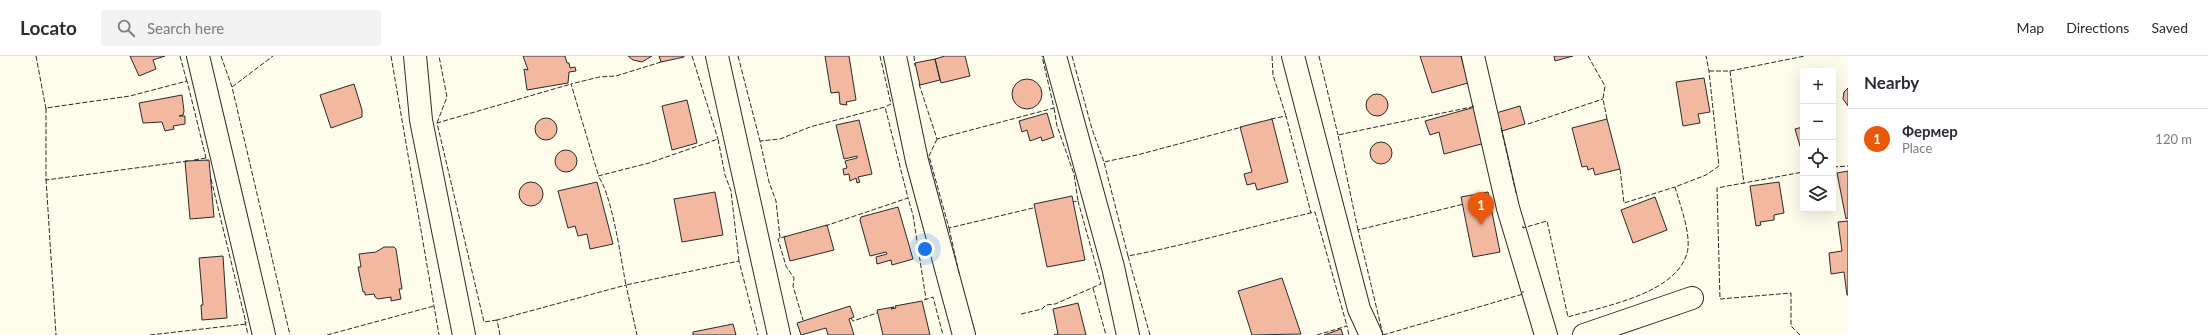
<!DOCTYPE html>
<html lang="en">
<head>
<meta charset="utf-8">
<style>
  :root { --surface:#fff; --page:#f2f2f3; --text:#2b2b33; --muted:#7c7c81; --line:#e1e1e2; --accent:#ea580c }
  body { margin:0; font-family:Lato,sans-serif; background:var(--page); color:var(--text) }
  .controls { position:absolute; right:12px; top:12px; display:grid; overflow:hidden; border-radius:4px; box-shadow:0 4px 16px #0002 }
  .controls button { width:36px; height:36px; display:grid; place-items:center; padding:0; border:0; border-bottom:1px solid var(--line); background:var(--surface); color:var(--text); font:20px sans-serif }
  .you { position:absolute; left:925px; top:193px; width:14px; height:14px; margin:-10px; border:3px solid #fff; border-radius:50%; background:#1a73e8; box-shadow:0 0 0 6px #1a73e833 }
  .badge { display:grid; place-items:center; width:26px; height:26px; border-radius:50%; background:var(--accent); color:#fff; font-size:13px; font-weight:700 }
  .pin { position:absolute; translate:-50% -33px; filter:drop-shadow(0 1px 2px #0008) }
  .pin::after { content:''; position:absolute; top:21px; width:14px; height:12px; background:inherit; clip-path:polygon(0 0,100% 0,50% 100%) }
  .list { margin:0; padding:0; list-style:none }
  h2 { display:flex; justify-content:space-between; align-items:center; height:52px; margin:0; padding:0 16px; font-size:17px }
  h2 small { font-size:13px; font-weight:400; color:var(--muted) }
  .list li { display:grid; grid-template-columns:26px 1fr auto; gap:12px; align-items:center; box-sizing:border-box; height:60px; padding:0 16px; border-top:1px solid var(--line) }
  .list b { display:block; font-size:15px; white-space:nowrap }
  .list p { margin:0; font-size:13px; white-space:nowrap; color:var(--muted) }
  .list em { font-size:13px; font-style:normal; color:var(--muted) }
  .icon { flex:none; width:22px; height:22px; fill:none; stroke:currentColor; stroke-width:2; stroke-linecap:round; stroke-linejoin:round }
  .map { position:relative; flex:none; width:1848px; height:279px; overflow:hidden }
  header { display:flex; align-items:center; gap:24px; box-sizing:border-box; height:56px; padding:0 20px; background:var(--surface); border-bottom:1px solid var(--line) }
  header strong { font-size:19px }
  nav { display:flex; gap:22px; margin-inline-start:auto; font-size:14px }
  .search { width:280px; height:36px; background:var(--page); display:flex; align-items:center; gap:10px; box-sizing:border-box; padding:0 14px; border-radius:4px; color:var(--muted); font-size:15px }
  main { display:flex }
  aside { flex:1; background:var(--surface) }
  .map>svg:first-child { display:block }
  .building { fill:#f2b8a0; stroke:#2b2b2b }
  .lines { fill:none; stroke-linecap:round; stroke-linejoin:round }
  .street-casing { stroke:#2b2b2b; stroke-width:24 }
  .street { stroke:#fdfbea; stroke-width:22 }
  .fence { stroke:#2b2b2b; stroke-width:1; stroke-dasharray:5 2; stroke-linecap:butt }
</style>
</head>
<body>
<header>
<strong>Locato</strong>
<div class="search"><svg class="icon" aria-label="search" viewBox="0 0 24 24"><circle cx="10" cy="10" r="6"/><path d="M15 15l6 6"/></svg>Search here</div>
<nav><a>Map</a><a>Directions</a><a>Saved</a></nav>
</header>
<main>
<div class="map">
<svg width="1848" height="279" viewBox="0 0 1848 279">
  <rect width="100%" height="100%" fill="#fdfbea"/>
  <!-- building -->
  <path class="building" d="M130,0H165L153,4L156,13L139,20Z
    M523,0H565L567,7H569L570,12L575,11L576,15L569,16L568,27L527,34L524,13L528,14Z
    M628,0H652L642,6L633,4Z
    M659,0H684V1L661,6Z
    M825,0H849L856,44L846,46L847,49L840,48L839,36L831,37Z
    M945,0H965L970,20L941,27L935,3Z
    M1420,0H1461L1468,27L1432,37Z
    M1554,0H1573L1555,5Z
    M935,3L940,24L920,29L915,7Z
    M1704,22L1710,56L1698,58L1700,67L1683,70L1676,26Z
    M1012 38a15 15 0 1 1 30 0a15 15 0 1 1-30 0Z
    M354,28L362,54V61L331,72L320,39Z
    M1848,32V50L1843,43L1844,36Z
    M1366 49a11 11 0 1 1 22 0a11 11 0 1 1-22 0Z
    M182,39L184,55L183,59L179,60H185V68L173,70L174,73L165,75L162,66L143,67L139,47Z
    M687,44L697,87L672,94L662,50Z
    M1520,50L1525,68L1502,75L1496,57Z
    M1475,51L1485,87L1444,98L1439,76L1430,79L1425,65Z
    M1047,57L1054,81L1042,85L1041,81L1030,85L1027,74L1022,76L1019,65Z
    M535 73a11 11 0 1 1 22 0a11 11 0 1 1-22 0Z
    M1272,63L1288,126L1257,134L1255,127L1247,129L1244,118L1252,116L1240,71Z
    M1607,63L1620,113L1595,119L1593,112L1588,114L1587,110L1582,111L1572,72Z
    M859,64L872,118L858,121L860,126L857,127L856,122L850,125L849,118L844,119L843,113L847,112L845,105L857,102V100L844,103L836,69Z
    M1803,71V100L1795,73Z
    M1370 97a11 11 0 1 1 22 0a11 11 0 1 1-22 0Z
    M555 105a11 11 0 1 1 22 0a11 11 0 1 1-22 0Z
    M209,104L214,161L190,163L185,105Z
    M1848,115V162L1846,163L1837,117Z
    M519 138a12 12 0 1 1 24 0a12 12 0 1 1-24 0Z
    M597,126L613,188L590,193L587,178L578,180L575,170L568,172L558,135Z
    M1779,126L1784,157L1774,159V164L1760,166L1761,169L1756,170L1750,130Z
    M715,136L723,179L682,186L674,143Z
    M1488,136L1500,196L1473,201L1461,141Z
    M1072,140L1085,204L1047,211L1034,148Z
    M1655,141L1667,174L1633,187L1621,154Z
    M898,151L913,203L892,209L891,204L877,208L876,201L887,198L886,196L870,200L860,164L861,161Z
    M1848,165V239H1847L1844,216L1831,218L1829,197L1842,195L1838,166Z
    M827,169L834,194L790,205L784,181Z
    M384,191H394L396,193L402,233H399L401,243L391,245V241L378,243L375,241L374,238L365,239V236H363L358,211H361L359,198L376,196Z
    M223,200L227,262L202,264L201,249H203L199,202Z
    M1282,222L1301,278L1252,279L1238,235Z
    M922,245L930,279H883L877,254L894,251L891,253L896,252L895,250Z
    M1078,247L1086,279H1054L1058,278L1053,253Z
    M850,250L854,261L849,263L854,279H828L826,272L801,279L797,267Z
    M733,268L736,279H693V276Z
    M1341,273L1343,279H1324Z"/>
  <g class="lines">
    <!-- street casing -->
    <g class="street-casing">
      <path id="street" d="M198,0L264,279
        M415,0L421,64L464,279
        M717,0L779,279
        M895,0L917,105L964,279
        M1055,0L1113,211L1128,279
        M1293,0L1359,253L1371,279
        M1473,0L1508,152L1546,279
        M1584,279L1692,242"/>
    </g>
    <!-- street -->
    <use href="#street" class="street"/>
    <!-- fence -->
    <path class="fence" d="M36,0L46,53
      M180,0L187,26
      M221,0L232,31L290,279
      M391,0L439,279
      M692,0L718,83
      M738,0L760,85
      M880,0L891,48L885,51
      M914,0L915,10
      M1072,0L1092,73L1104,106
      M1272,0L1273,19L1286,60
      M1319,0L1338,79
      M1588,0L1605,30L1603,43L1607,63
      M1709,15H1730L1805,0
      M1730,15L1744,128
      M919,28L937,83L1054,52L1042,0
      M232,31L273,0
      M1054,52L1057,70L1074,118L1078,145L1073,146
      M1271,63L1286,60L1311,157
      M437,67L447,41L439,0
      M1528,68L1603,43
      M1501,72L1516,137
      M937,83L929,100L949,172L1033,152
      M194,104L206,102L207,105
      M188,105L46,124V52L130,40L187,25L206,102
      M1833,111L1848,110
      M1620,113L1624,147L1675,131
      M598,118L571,28L599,21L616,20L661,6
      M46,123L56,279
      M211,123L246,267
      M825,170L908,142L913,159L926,243
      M1523,170V172L1547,165L1568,261C1604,250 1676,238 1687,197C1692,180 1680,149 1675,131L1706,119L1719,110L1709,15L1706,0
      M949,172L959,217
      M1358,174L1338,79L1476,50
      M786,180L778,183L786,210L794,222L793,230L803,264
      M780,182L776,145L769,126L760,85L780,83L810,71L885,51L908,142
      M1128,200L1104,106L1137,99L1242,71
      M739,205L731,135L725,119L718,83L649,107L598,120C612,138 621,204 626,229L739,205L758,279
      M1093,232L1106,279
      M924,244L933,241L943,279
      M1021,258L1042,253L1046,249L1055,248L1101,228L1078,145
      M851,262L853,265L877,257
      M497,264L484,266L437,67L571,28
      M245,265L248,279
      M150,279L246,268
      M327,279L434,250
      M500,279L497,264L626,229L637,279
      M1150,279L1128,200C1191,188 1253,170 1315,156L1347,270
      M1317,279L1347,270L1349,279
      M1383,279L1523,238V235
      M1383,279L1358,174L1464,148
      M1800,279L1791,270V237L1720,243L1717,132L1803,116"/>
  </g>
</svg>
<div class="controls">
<button>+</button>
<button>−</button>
<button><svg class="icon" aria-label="locate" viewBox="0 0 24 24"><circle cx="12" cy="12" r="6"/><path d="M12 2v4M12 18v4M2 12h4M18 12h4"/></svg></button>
<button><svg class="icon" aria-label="layers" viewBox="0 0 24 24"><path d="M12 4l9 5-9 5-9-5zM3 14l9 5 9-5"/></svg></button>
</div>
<div class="you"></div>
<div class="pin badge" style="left:1481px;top:169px">1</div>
</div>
<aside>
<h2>Nearby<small></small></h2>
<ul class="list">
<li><span class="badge">1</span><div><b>Фермер</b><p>Place</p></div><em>120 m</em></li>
</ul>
</aside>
</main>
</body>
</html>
